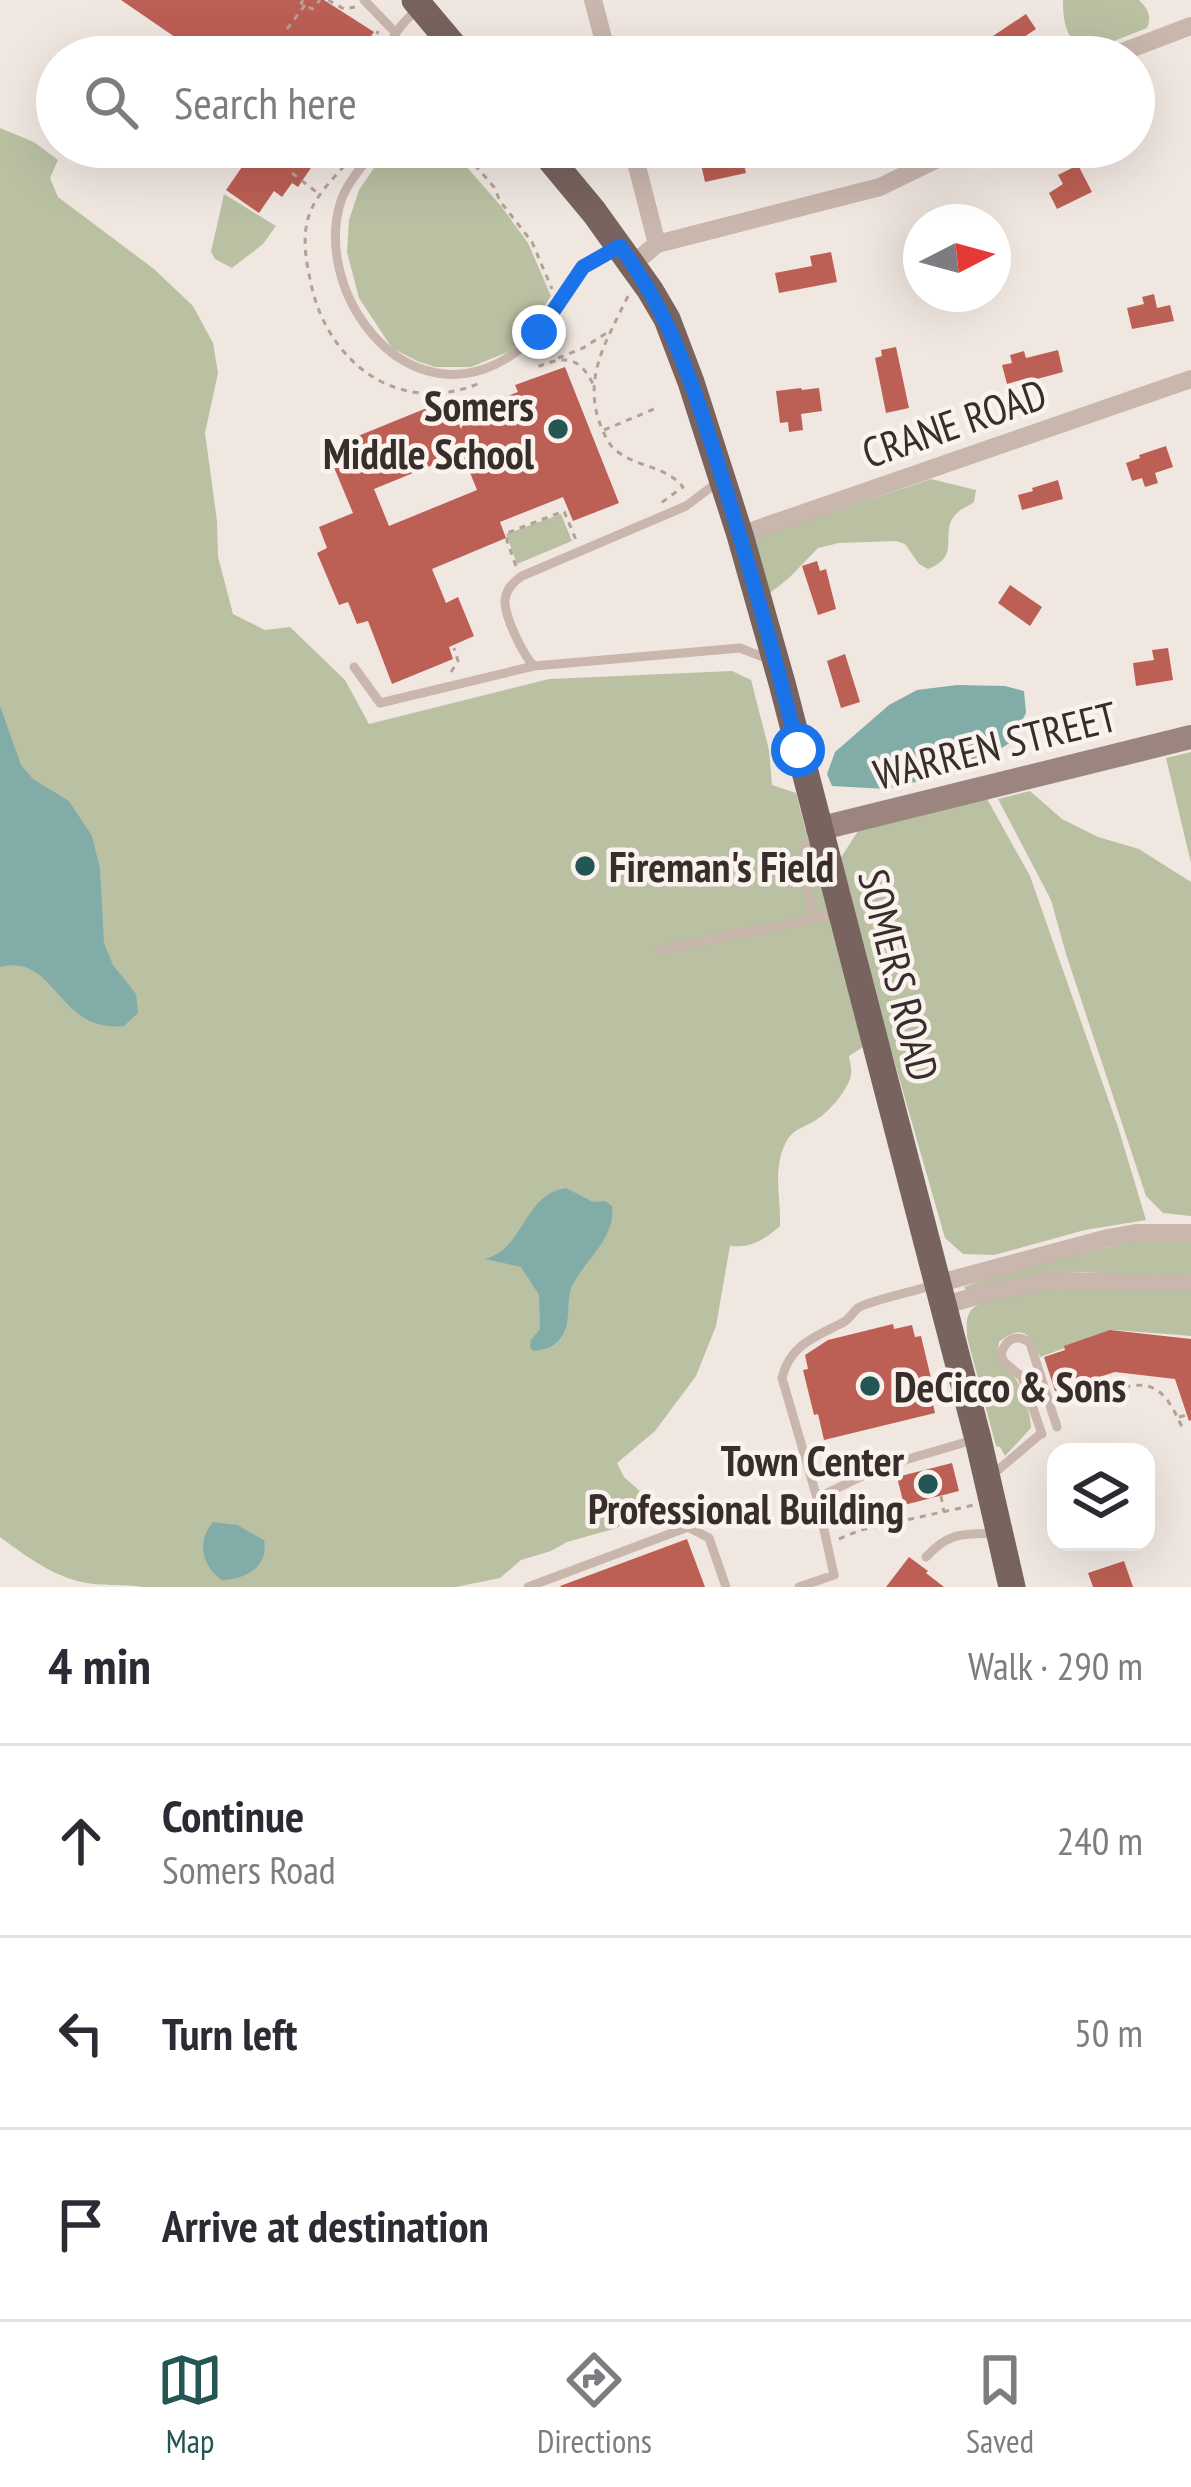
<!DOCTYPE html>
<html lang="en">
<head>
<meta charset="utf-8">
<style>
  :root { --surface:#fff; --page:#f7f7f7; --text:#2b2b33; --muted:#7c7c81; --line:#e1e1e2; --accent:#245653 }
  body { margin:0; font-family:"PT Sans Narrow",sans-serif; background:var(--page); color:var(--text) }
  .controls { position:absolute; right:36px; bottom:36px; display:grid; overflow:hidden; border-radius:24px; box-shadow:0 12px 48px #0002 }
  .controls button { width:108px; height:108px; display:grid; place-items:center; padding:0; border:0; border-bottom:3px solid var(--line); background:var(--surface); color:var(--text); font:60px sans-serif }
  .compass { position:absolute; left:903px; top:204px; width:108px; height:108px; border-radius:50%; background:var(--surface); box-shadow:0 12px 48px #0002; rotate:84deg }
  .stop { position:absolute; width:36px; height:36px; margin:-27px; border:9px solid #1a73e8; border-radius:50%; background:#fff }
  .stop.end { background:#1a73e8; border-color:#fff; box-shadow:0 3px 12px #0008 }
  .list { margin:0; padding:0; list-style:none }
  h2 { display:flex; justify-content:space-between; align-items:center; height:156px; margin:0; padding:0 48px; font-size:51px }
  h2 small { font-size:39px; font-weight:400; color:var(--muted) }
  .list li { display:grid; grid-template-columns:78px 1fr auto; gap:36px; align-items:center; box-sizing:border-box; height:192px; padding:0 48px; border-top:3px solid var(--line) }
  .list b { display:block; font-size:45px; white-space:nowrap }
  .list p { margin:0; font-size:39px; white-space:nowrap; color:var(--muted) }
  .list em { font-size:39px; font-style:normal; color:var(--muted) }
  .icon { flex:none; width:66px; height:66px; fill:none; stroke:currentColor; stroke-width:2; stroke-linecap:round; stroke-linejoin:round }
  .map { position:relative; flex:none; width:1191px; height:1587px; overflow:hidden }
  .search { position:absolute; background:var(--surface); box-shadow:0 12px 48px #0002; left:36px; right:36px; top:36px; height:132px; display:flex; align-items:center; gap:30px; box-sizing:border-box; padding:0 42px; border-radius:66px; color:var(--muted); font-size:45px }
  .sheet { height:732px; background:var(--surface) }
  nav { display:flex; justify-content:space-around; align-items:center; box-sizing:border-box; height:168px; border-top:3px solid var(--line); background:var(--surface); font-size:33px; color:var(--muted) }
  nav a { display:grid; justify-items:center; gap:6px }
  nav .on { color:var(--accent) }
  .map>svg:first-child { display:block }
  .green { fill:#bac0a2 }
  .water { fill:#82aca8 }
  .building { fill:#bc5f54; fill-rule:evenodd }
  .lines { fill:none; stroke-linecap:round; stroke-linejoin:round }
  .path { stroke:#b5a098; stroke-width:3; stroke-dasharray:6 6; stroke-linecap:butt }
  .lane { stroke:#c9b6ad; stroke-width:9 }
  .street { stroke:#c9b6ad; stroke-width:18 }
  .secondary { stroke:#9d857f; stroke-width:24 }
  .primary { stroke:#78635e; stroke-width:27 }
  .route { stroke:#1a73e8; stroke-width:15 }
  .poi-dot { fill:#245653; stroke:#f9f2ed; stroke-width:4.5 }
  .labels { text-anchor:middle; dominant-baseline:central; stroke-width:9; stroke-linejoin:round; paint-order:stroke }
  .poi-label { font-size:42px; font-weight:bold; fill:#382d2b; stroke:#f9f2ed; text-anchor:end }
  .street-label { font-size:42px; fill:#382d2b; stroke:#f9f2ed }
</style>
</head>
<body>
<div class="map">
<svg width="1191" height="1587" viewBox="0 0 1191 1587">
  <rect width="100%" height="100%" fill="#f1e7e1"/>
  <!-- green -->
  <path class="green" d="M1063,0H1139C1148,9 1152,16 1147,28L1109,43L1079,47C1065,34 1063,19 1063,0Z
    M0,128L34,142L58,160L50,178L58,197L154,269L193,306L213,343L218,373L205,433L217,521L218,557L233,614L265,630L290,627L345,680L369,724L549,679L732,671L751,680L769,750L772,785L796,793L863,1047L849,1056C850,1062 852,1069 851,1075C848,1090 829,1112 816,1120C804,1128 794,1128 786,1142C772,1170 781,1197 780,1226C764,1240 751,1248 730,1246L716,1326L696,1376L655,1431L617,1463L624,1477L642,1493L643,1504L638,1514L617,1528L567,1542L551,1551L521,1560L500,1578L456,1587H142C126,1584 110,1586 94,1584C57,1580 29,1558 0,1537Z
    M388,147H449L501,206L528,243L551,296L521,341L508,352L471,367H435L417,361L392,348L359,298L347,252L349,220L359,190Z
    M224,194L276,226L263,244L232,268L215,259L211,252Z
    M931,479L976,490L974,502C968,507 960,509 956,514C938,533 963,556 928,569L919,564L905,544L896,541L839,543L818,548L789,578L770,593L749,540Z
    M561,514L572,541L517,564L506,534Z
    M1191,752V863L1166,758Z
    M1030,791L1062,819L1098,837L1139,849L1191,882V1216L1163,1213L1146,1196L1066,954L1051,900L998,799Z
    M986,797L1030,876L1118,1127L1146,1220L1085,1230L994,1255L963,1254L945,1238L846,893L840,859L858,831Z
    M1191,1240V1277L1080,1272L1051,1274L966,1291L964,1287L1009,1271L1135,1241Z
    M1076,1287L1191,1291V1336L1114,1330L1040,1357C1030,1332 1022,1324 999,1342L998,1352C1015,1375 1029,1398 1031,1428L1005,1456L1000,1447L996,1446L967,1337C967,1327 965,1317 972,1309C987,1294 1054,1289 1076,1287Z"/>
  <!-- water -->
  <path class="water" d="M957,685L1005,686L1024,691L1026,713L1011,742L971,768L887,789L832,786L827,774L835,752L889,705L917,690Z
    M0,706L21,765L33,779L69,801L92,836L100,869L104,943L113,965L136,994L138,1013L124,1026C56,1033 57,953 0,967Z
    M566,1188L593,1202L605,1201L612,1206C616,1237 587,1258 573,1284C564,1301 574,1323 559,1340C552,1348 543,1350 533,1351L530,1347L531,1340L540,1329L539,1295L521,1267L485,1259C525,1249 523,1194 566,1188Z
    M213,1522L237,1525L264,1540C269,1567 246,1579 222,1580C201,1566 197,1540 213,1522Z"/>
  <!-- building -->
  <path class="building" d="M121,0H324L374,32L357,57H181L188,46Z
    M1026,14L1036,29L1024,37L1026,41L1002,57H985L978,46Z
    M247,147H325L298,187L292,183L282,197L274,191L259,213L226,190L242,167L236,163Z
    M741,151L746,173L705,182L700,160Z
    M1078,165L1092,192L1057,209L1049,193L1063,184L1058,175Z
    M831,252L837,282L779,293L775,273L812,266L810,256Z
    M1154,294L1157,308L1170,305L1174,321L1132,329L1127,308L1144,304L1142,297Z
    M896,347L909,408L886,413L875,358L882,356L881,350Z
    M1058,350L1063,372L1022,383L1021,380L1007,384L1002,365L1012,363L1010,355L1024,351L1026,358Z
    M565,367L619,503L573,521L563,497L500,522L506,538L432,569L446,603L458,597L474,636L449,647L453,659L392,684L368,621L357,624L348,602L339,605L317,553L327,548L319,527L353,513L328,453L355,442L353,438L449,399L461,429L473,402L483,397L492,402L518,392L515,385ZM462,453L477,490L389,526L374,489Z
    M801,388L802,390L819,388L822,411L801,414L803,430L789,432L788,422L780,423L776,391Z
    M1166,446L1173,467L1155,473L1158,483L1145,487L1142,478L1132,481L1126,463L1140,458L1139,455Z
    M1058,480L1063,499L1022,510L1018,495L1033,491L1032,488Z
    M817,561L820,571L826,569L836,609L818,615L802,566Z
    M1010,585L1042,607L1030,626L998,603Z
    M1168,648L1173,680L1136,686L1133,663L1154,660L1152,650Z
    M845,654L860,702L841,708L827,661Z
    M893,1324L894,1329L912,1325L915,1337L921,1336L936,1399L932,1400L935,1413L824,1440L818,1414L814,1415L803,1370L808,1369L805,1355L828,1340Z
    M1110,1330L1191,1339V1420L1189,1421L1175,1379L1115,1372L1055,1391L1044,1357L1065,1350L1064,1346Z
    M952,1463L959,1491L904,1505L897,1477Z
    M687,1539L705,1587H561L560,1586Z
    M909,1557L928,1571L926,1573L944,1587H886Z
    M1124,1561L1133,1587H1093L1088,1573Z"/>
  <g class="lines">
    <!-- path -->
    <path class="path" d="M303,0L301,3L312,9L320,0
      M328,0L344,9L355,7
      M287,29L305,5
      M369,57L378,31
      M359,147C343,172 313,192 307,223C303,240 306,261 310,279C325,361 398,418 480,383
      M459,147L494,187L500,201L532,242L552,289
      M292,173L319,194
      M628,296C606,342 581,379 602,429C606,438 610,447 618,452C639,468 666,466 683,487L661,503
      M535,353L540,366C566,355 580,358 593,384
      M558,358L583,348L608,332
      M604,430L659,407
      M516,566L507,541V533L564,511L576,540
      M451,672L458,661L454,648
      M1060,1402L1116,1383L1118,1389C1157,1377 1167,1395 1182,1427
      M1179,1417L1191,1414
      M941,1496L944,1512
      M839,1539L861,1530L974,1505"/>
    <!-- lane -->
    <path class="lane" d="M364,0L395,32
      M392,57C387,36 403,24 416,10
      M376,147C365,164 347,182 341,201C314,283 390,401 484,369C522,356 542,328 564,296C570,287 576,273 585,266C594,259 607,253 617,247
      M718,482L686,506L522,576C513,582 506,589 505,600C504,616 523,655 534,666L740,648L768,659
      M354,667L380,703L534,666
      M814,918L803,870L802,855L806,845L821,840
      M660,950L840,913
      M1042,1434L1022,1377L1004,1362L1001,1354C1006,1339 1016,1333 1030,1343L1057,1427
      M991,1476L1038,1436
      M817,1498L782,1378C790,1344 817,1336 844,1322C850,1318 853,1312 858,1308C868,1301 917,1291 933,1285
      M926,1557C949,1532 963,1534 996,1533
      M528,1587L688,1527L709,1538L726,1587
      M799,1587L834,1575L817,1498L881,1467L973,1440"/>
    <!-- street -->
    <path class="street" d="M593,0L608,57
      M1109,57L1191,26
      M632,147L657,244
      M633,264L657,244L880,187L962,147
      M740,535L1191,379
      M936,1284L1108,1238L1136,1233H1191
      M942,1306L990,1292L1051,1281L1191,1283"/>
    <!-- secondary -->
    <path class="secondary" d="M818,829L1191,737"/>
    <!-- primary -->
    <path class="primary" d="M415,0L463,57
      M540,147L594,212L650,290L667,319L691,382L740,535L782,683L978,1439L1012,1587"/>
  </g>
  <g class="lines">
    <!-- route -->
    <path class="route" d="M539,332L583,267L620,246C677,323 701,409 729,500C754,583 778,666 798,750"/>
  </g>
  <!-- markers -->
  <g class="poi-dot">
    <circle cx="558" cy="429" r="12"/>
    <circle cx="585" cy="866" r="12"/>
    <circle cx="870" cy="1386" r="12"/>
    <circle cx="928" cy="1484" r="12"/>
  </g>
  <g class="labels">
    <!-- poi labels -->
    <g class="poi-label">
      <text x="534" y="405">Somers<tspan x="534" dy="48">Middle School</tspan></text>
      <text x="609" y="866" text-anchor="start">Fireman's Field</text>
      <text x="894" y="1386" text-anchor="start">DeCicco &amp; Sons</text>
      <text x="904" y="1460">Town Center<tspan x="904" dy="48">Professional Building</tspan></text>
    </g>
    <!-- street labels -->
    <g class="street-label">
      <text transform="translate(954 423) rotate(-19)">CRANE ROAD</text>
      <text transform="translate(995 745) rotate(-14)">WARREN STREET</text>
      <text transform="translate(899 975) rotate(76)">SOMERS ROAD</text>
    </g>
  </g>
</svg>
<div class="controls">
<button><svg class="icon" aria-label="layers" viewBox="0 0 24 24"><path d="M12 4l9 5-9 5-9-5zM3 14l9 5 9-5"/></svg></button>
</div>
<svg class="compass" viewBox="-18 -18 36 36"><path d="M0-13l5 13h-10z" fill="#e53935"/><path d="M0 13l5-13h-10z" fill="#7c7c81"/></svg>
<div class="stop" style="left:798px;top:750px"></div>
<div class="stop end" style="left:539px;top:332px"></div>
<div class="search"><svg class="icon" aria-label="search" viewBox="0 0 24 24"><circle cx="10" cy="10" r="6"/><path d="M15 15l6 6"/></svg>Search here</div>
</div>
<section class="sheet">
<h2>4 min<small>Walk · 290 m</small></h2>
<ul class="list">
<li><svg class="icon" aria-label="ahead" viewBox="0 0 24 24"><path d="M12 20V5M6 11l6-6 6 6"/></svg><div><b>Continue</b><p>Somers Road</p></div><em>240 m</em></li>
<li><svg class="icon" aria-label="left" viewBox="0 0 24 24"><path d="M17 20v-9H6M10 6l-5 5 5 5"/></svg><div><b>Turn left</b></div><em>50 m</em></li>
<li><svg class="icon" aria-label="arrive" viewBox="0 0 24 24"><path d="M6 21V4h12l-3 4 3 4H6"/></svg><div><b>Arrive at destination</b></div></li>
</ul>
</section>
<nav>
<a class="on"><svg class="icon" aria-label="map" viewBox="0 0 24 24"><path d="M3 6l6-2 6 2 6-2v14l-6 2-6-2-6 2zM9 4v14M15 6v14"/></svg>Map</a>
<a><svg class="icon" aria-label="directions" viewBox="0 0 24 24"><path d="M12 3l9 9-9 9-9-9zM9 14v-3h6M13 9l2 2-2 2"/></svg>Directions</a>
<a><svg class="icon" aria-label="saved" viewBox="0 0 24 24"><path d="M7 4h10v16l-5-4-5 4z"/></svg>Saved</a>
</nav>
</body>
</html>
